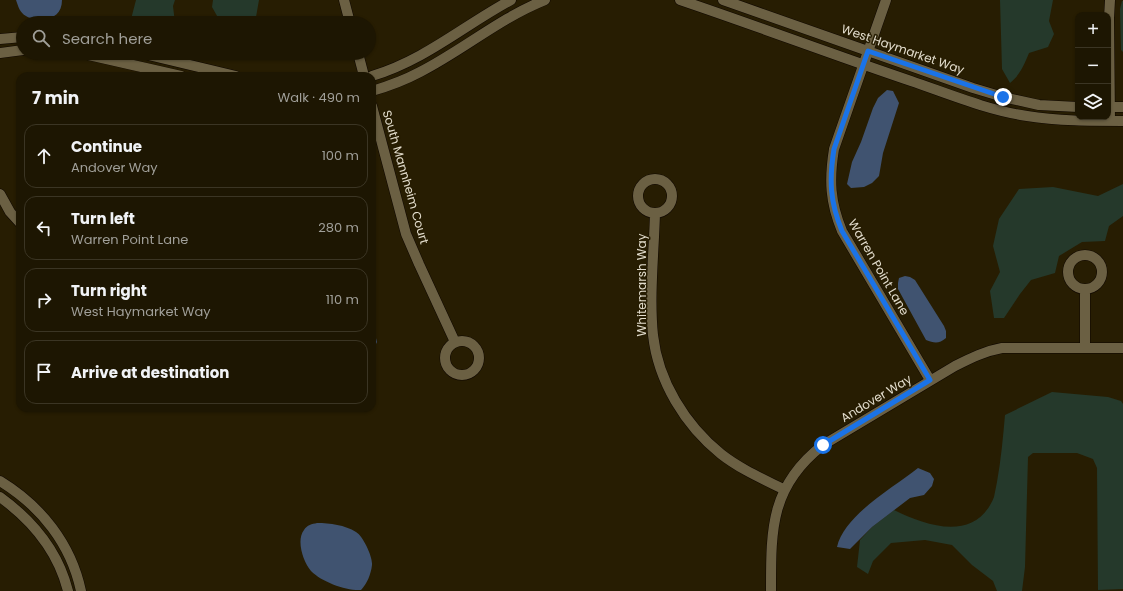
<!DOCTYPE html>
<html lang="en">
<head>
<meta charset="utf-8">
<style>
  :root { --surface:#1d1602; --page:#2a2311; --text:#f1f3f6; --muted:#a09f99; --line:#3b3524 }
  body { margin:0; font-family:Poppins,sans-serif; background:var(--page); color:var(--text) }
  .controls { position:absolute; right:12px; top:12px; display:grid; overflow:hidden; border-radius:8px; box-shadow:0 1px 3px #0004 }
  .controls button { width:36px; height:36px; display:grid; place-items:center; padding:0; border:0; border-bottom:1px solid var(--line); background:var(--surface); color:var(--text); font:20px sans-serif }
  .stop { position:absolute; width:12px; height:12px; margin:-9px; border:3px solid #1a73e8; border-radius:50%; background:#fff }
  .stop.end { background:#1a73e8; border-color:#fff; box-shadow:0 1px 4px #0008 }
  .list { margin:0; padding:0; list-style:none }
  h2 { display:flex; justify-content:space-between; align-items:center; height:52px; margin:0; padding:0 16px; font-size:17px }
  h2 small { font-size:13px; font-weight:400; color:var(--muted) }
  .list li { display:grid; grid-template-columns:26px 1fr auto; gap:12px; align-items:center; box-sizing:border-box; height:64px; margin:0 8px 8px; padding:0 8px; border:1px solid var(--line); border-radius:12px }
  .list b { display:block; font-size:15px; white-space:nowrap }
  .list p { margin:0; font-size:13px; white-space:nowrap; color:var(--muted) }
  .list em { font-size:13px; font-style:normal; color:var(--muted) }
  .icon { flex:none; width:22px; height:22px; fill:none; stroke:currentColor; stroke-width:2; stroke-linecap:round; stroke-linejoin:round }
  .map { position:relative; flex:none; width:1123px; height:591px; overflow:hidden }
  .search { position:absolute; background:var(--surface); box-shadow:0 1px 3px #0004; left:16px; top:16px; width:360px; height:44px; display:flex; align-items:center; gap:10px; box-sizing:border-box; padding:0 14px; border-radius:22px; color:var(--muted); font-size:15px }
  .panel { position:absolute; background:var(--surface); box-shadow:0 1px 3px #0004; left:16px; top:72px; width:360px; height:340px; border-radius:12px }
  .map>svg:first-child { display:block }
  .green { fill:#25392b }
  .water { fill:#405370 }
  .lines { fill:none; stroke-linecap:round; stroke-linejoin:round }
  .minor-casing { stroke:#0f0700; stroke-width:11 }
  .minor { stroke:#6b6043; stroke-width:10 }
  .route { stroke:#1a73e8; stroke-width:5 }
  .labels { text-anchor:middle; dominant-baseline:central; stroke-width:3; stroke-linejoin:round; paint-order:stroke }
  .street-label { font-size:12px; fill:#e3ddcd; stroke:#271d02 }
</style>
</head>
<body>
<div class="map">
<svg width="1123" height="591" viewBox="0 0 1123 591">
  <rect width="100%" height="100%" fill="#271d02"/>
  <!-- green -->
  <path class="green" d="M136,0H175L173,6L175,23H130Z
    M213,0H259L256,17L250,23H221L212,7Z
    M1000,0H1053L1049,21L1054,34L1048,47L1029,53C1024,65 1020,75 1010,83L1002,69Z
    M1122,1H1123V52L1121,50L1120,9Z
    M1123,184V216L1109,226L1105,241L1082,242L1059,256L1055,273L1031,280L1020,294L1004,318H994L990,291L1000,272L993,246L999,219L1019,189L1053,187L1098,196Z
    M1052,392L1108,397L1121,401L1123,404V589L1098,590L1097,468L1093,459L1077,453H1033L1028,457L1025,567L1022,591H997L993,581L972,565L952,545L925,540L891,543L873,561L868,574L857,567L860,540L872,527L894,510C928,527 976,542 994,497C995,492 996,487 997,482C1001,460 1003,437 1005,415Z"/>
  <!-- water -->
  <path class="water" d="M16,0H62C62,13 54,19 41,19C37,19 30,19 26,16C20,13 18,6 16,0Z
    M887,90L893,91L899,103L883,153L879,176L872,183L864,187L851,188L847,184L852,162L861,142L873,108L878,98Z
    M905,276L910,277L915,280L944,326L946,331V338C939,344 934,343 926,340L898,289V283L899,278Z
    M372,322L376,326L374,330L377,342L372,352Z
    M918,468L930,473L934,479L932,486L924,495L910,498L872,527L850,549L837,547C844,515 893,488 918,468Z
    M317,523C330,523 345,525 356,532C363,536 373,557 372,565C371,574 367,584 361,590C346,591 322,582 311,571C303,562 296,540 304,530C307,525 312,524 317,523Z"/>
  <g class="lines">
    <!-- minor casing -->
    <g class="minor-casing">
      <path id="minor" d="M344,0L350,23
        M680,0C757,26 834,55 911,81C949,94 987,110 1027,116C1058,121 1091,121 1123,121
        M723,0L973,88L1003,97L1039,105L1078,107
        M886,0L834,149C829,180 830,202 842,231L930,380
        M1110,0L1109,18L1110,121
        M0,39L23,37
        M0,53L23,50
        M80,53L181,76
        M140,53L236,76
        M358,53L364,76
        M372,76C425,60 463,26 511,0
        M372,91C389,86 405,80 420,72C463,50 500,18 545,0
        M372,106L406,234L419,264L455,342
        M1108,107H1123
        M638 196a17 17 0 1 1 34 0a17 17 0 1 1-34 0Z
        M0,194L10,212L20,223
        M655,213C654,252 649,296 653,335C658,381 685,425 721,454C740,469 763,479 785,490
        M1068 272a17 17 0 1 1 34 0a17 17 0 1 1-34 0Z
        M445 358a17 17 0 1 1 34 0a17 17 0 1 1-34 0Z
        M1085,347V290
        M0,481C41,506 71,544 81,591
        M0,497C33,521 58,551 68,591
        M771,591C771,530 770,486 823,445L955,366C971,358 985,351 1002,348H1123"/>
    </g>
    <!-- minor -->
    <use href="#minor" class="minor"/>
  </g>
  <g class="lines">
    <!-- route -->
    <path class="route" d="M823,445L930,380L842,231C830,202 829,180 834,149L868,51L1003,97"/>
  </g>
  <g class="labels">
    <!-- street labels -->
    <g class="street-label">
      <text transform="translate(903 49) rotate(19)">West Haymarket Way</text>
      <text transform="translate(406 177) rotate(74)">South Mannheim Court</text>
      <text transform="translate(879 267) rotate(60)">Warren Point Lane</text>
      <text transform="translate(641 285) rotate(-90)">Whitemarsh Way</text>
      <text transform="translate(876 398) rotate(-31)">Andover Way</text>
    </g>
  </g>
</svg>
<div class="controls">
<button>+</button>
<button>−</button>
<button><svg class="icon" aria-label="layers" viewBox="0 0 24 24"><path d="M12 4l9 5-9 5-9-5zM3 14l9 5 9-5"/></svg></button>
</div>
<div class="stop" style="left:823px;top:445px"></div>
<div class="stop end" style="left:1003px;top:97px"></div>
<div class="search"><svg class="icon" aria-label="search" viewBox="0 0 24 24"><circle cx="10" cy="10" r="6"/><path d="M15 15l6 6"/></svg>Search here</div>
<section class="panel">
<h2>7 min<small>Walk · 490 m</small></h2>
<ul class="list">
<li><svg class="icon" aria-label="ahead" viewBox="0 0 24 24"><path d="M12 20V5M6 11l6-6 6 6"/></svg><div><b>Continue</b><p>Andover Way</p></div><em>100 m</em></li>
<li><svg class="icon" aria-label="left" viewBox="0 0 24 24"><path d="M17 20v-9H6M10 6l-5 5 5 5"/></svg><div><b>Turn left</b><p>Warren Point Lane</p></div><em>280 m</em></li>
<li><svg class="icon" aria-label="right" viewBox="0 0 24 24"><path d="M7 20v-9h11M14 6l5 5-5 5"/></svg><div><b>Turn right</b><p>West Haymarket Way</p></div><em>110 m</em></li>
<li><svg class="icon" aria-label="arrive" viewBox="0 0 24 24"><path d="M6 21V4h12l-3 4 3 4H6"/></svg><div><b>Arrive at destination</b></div></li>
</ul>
</section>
</div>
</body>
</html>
